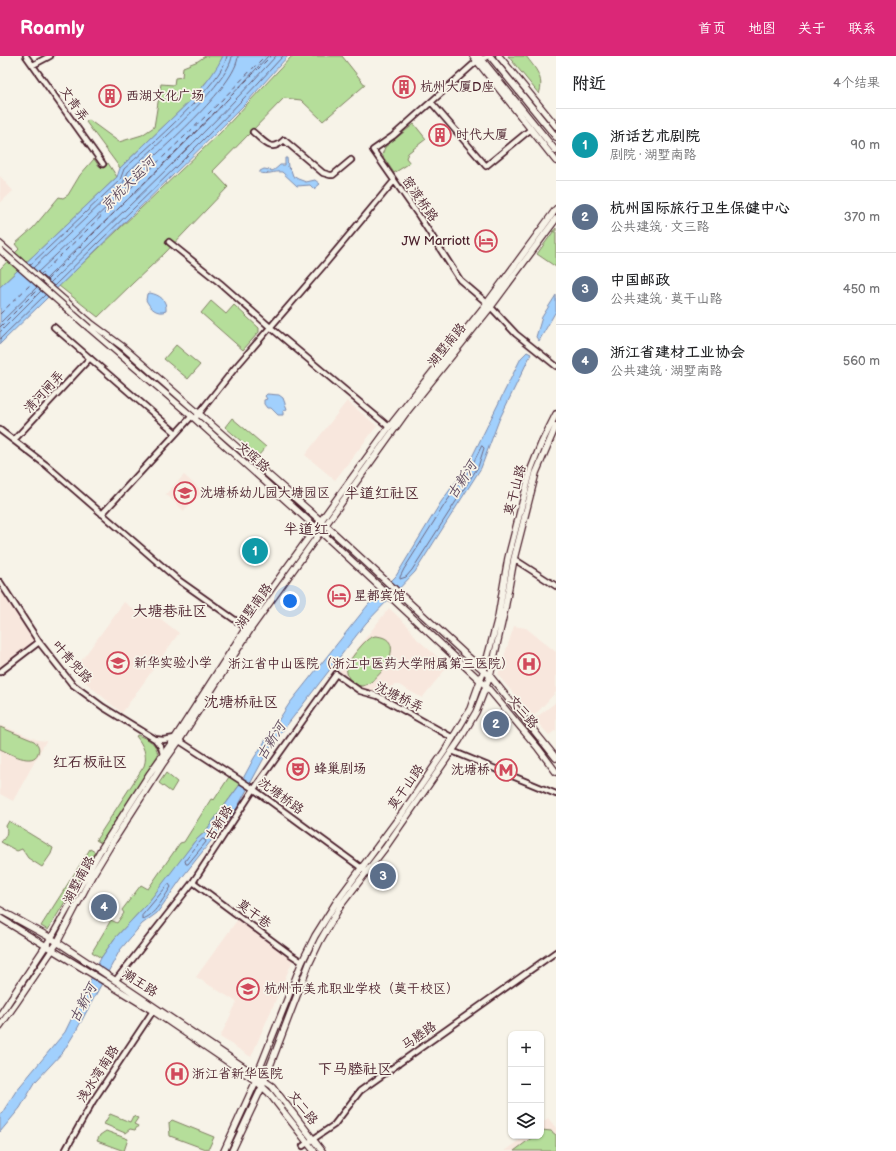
<!DOCTYPE html>
<html lang="zh">
<head>
<meta charset="utf-8">
<style>
  :root { --surface:#fff; --page:#f2f2f2; --text:#202124; --muted:#757577; --line:#e0e0e0; --accent:#db2777 }
  body { margin:0; font-family:"Balsamiq Sans","LXGW WenKai TC",sans-serif; background:var(--page); color:var(--text) }
  .controls { position:absolute; right:12px; bottom:12px; display:grid; overflow:hidden; border-radius:8px; box-shadow:0 1px 3px #0004 }
  .controls button { width:36px; height:36px; display:grid; place-items:center; padding:0; border:0; border-bottom:1px solid var(--line); background:var(--surface); color:var(--text); font:20px sans-serif }
  .you { position:absolute; left:290px; top:545px; width:14px; height:14px; margin:-10px; border:3px solid #fff; border-radius:50%; background:#1a73e8; box-shadow:0 0 0 6px #1a73e833 }
  .badge { display:grid; place-items:center; width:26px; height:26px; border-radius:50%; background:var(--accent); color:#fff; font-size:13px; font-weight:700 }
  .pin { position:absolute; translate:-50% -50%; border:2px solid #fff; box-shadow:0 1px 4px #0006 }
  .list { margin:0; padding:0; list-style:none }
  h2 { display:flex; justify-content:space-between; align-items:center; height:52px; margin:0; padding:0 16px; font-size:17px }
  h2 small { font-size:13px; font-weight:400; color:var(--muted) }
  .list li { display:grid; grid-template-columns:26px 1fr auto; gap:12px; align-items:center; box-sizing:border-box; height:72px; padding:0 16px; border-top:1px solid var(--line) }
  .list b { display:block; font-size:15px; white-space:nowrap }
  .list p { margin:0; font-size:13px; white-space:nowrap; color:var(--muted) }
  .list em { font-size:13px; font-style:normal; color:var(--muted) }
  .icon { flex:none; width:22px; height:22px; fill:none; stroke:currentColor; stroke-width:2; stroke-linecap:round; stroke-linejoin:round }
  .map { position:relative; flex:none; width:556px; height:1095px; overflow:hidden }
  header { display:flex; align-items:center; gap:24px; box-sizing:border-box; height:56px; padding:0 20px; background:var(--accent); color:#fff }
  header strong { font-size:19px }
  nav { display:flex; gap:22px; margin-inline-start:auto; font-size:14px }
  main { display:flex }
  aside { flex:1; background:var(--surface) }
  .map>svg:first-child { display:block }
  .built { fill:#f8e7dd }
  .green { fill:#b5de9a; stroke:#807e62 }
  .water { fill:#a1d0fd; stroke:#7e89a9 }
  .lines { fill:none; stroke-linecap:round; stroke-linejoin:round }
  .shore { stroke:#6d667f; stroke-width:1 }
  .ferry { stroke:#604b60; stroke-width:1; stroke-dasharray:5 4; stroke-linecap:butt }
  .minor-casing { stroke:#4a1f2b; stroke-width:8 }
  .major-casing { stroke:#4a1f2b; stroke-width:8 }
  .minor { stroke:#f7f3e8; stroke-width:4.5 }
  .major { stroke:#f7f3e8; stroke-width:5.5 }
  .major-bridge-casing { stroke:#4a1f2b; stroke-width:8; stroke-linecap:butt }
  .major-bridge { stroke:#f7f3e8; stroke-width:5.5 }
  .labels { text-anchor:middle; dominant-baseline:central; stroke-width:3.5; stroke-linejoin:round; paint-order:stroke }
  .poi-label { font-size:13px; fill:#4a1f2b; stroke:#f7f3e8; text-anchor:start }
  .street-label { font-size:13px; fill:#4a1f2b; stroke:#f7f3e8 }
  .water-label { font-size:14px; font-style:italic; fill:#604b60; stroke:#f7f3e8 }
  .quarter-label { font-size:15px; fill:#4a1f2b; stroke:#f7f3e8 }
</style>
</head>
<body>
<header>
<strong>Roamly</strong>
<nav><a>首页</a><a>地图</a><a>关于</a><a>联系</a></nav>
</header>
<main>
<div class="map">
<svg width="556" height="1095" viewBox="0 0 556 1095">
  <rect width="100%" height="100%" fill="#f7f3e8"/>
  <filter id="ink" filterUnits="userSpaceOnUse"><feTurbulence type="fractalNoise" baseFrequency=".025" numOctaves="2"/><feDisplacementMap in="SourceGraphic" scale="8" xChannelSelector="R" yChannelSelector="G"/><feConvolveMatrix kernelMatrix="1 2 1 2 8 2 1 2 1" color-interpolation-filters="sRGB"/></filter>
  <g filter="url(#ink)">
    <!-- built -->
    <path class="built" d="M0,120L13,135L0,147Z
      M347,345L377,370L335,424L305,399Z
      M184,419L203,436L184,455L166,438Z
      M0,529L36,585L0,612Z
      M124,546L142,560L148,553L179,577L122,657L73,616Z
      M389,552L408,570L417,583L448,610L422,642L399,629H394L387,634L380,636L362,634L339,616Z
      M514,570L526,572L556,596V636L533,661L498,619Z
      M556,645V674L549,679L534,663L555,647Z
      M0,669L38,684L46,685L13,745L0,738Z
      M238,863L293,904L251,1001L220,981L237,946L196,921Z
      M548,1062L556,1072V1095H504L525,1080H541V1068Z"/>
    <!-- green -->
    <path class="green" d="M205,0H223L216,15L188,47L120,112L86,66L89,64L119,86L142,79L154,71L161,28L174,29L175,22L182,21L183,11L198,5Z
      M292,0H342L365,29L323,65L301,44L284,42L213,115L228,131L165,197L133,227L98,261L59,230L220,77Z
      M508,0H526C535,12 545,22 539,38Z
      M414,68L426,83L408,97L406,102L410,107L394,117L382,99L385,91Z
      M94,103L99,110L104,112L108,107L117,121L0,231V213L19,193L15,188L33,172L59,141L63,142L68,139L80,119Z
      M556,172V211L537,198Z
      M211,245L226,258L234,249L259,272V276L243,294L201,257Z
      M176,289L200,309L188,323L164,303Z
      M232,362L266,391L258,400L225,371Z
      M375,580C412,582 377,629 362,630C358,630 354,628 351,625C348,622 346,616 347,611C348,605 362,588 367,584C369,582 372,581 375,580Z
      M0,671L34,685C38,688 40,692 38,697C33,711 9,697 0,693Z
      M138,679C149,684 156,686 158,699L101,787L96,784L144,710C148,699 143,689 136,680Z
      M166,717L177,726L171,736L159,727Z
      M229,721L234,722L241,727L205,776L195,785L174,814L147,848L115,882L101,902L92,896L111,864L117,867L124,857L122,854L141,829L148,833L180,787L184,786L211,743L214,744Z
      M9,765L53,792L51,798L42,811L28,802L22,793L17,795L1,786C6,781 8,777 6,770Z
      M90,793L95,796L48,874L41,870Z
      M110,1058L130,1066L133,1060L138,1062L134,1068L138,1070L135,1074L130,1073L125,1077L104,1068Z
      M172,1064L214,1081L209,1092L205,1093L170,1080L169,1067Z
      M542,1074L551,1075L556,1079V1095H514L534,1080H541Z
      M106,1075L128,1083L124,1095L97,1085L100,1079Z"/>
    <!-- water -->
    <path class="water" d="M223,0H288L247,46L216,77L0,288V231L117,121L120,112C136,97 151,82 167,67C188,47 210,27 223,0Z
      M285,102H287L288,111L291,114L293,120L298,123L306,126L315,124L320,128L314,133L310,129L297,130L282,116C274,115 268,119 260,117V115L264,113C274,114 270,118 280,109H285Z
      M150,237C160,239 167,244 166,255C157,259 150,252 146,244L147,238Z
      M556,239V255L539,285L536,281L542,261Z
      M527,296L531,298L499,364L481,412L415,516L366,567L270,691L237,752L184,819L157,857L142,868L120,894L76,975L63,996L36,1025L20,1052L0,1076V1060L16,1035L65,976L101,902L115,882L147,848L195,785L205,776L239,730L254,702L289,648L368,549L396,520L441,446L468,409L512,320L521,302Z
      M267,338L279,339L283,342L287,353L283,355V359H278L271,352H267L264,348V344L267,343L265,340Z"/>
    <g class="lines">
      <!-- shore -->
      <path class="shore" d="M30,209L120,124L124,113C146,93 224,26 227,0
        M33,212L123,127L128,116C150,95 230,27 232,0
        M38,216L127,132L131,128L134,119C157,97 237,30 238,0
        M46,223C121,149 198,78 268,0
        M50,227C126,152 205,79 276,0
        M54,230C131,154 211,80 283,0
        M0,267L37,231
        M0,276L41,235
        M0,283L45,239
        M482,390L484,392L478,411L412,514L406,521L400,523V521L404,513L445,448L471,411Z
        M203,783L205,784L206,786L188,808H186L185,805L198,788Z
        M169,828L171,831C164,841 154,861 142,863V860Z"/>
      <!-- ferry -->
      <path class="ferry" d="M39,220L209,57L265,0
        M47,224L271,0
        M0,258L33,226
        M0,271L39,232"/>
      <!-- minor casing -->
      <g class="minor-casing">
        <path id="minor" d="M26,0L103,108
          M489,0L477,5L393,80L373,94L419,160L460,224L487,247L516,278L556,310
          M33,9L50,0
          M431,46L486,110L531,73
          M253,76C265,86 271,97 284,84L323,117L330,119H333L351,104
          M169,186L220,227L270,271L389,371
          M54,271L176,377
          M197,360L235,312L325,208L394,125
          M0,374L46,409L177,523L245,571
          M14,384L90,302
          M102,458L192,360
          M514,503L556,530
          M0,526L39,586L72,628L103,651L155,683L161,691L163,698
          M0,616L39,586
          M155,683L163,684L175,682L252,732L367,816
          M452,695L556,738
          M193,826L290,898L302,906
          M116,924L193,826L254,733L336,618L360,635L378,640L453,682
          M303,1090L334,1069L360,1035L556,896
          M65,1095L93,1045L153,955"/>
      </g>
      <!-- major casing -->
      <g class="major-casing">
        <path id="major" d="M473,0L556,105
          M479,0L556,95
          M490,0L556,81
          M499,0L556,70
          M0,188L92,268L123,291L321,465L465,598L490,620L556,702
          M89,272L195,363L321,476L486,630L538,692L556,716
          M0,854L51,882L95,911L272,1030L322,1095
          M0,862L153,955L256,1025L269,1037L314,1095
          M0,959L51,882L100,795L150,717L175,682L269,536L389,371L487,247L556,153
          M0,970L17,946L57,887L92,820L112,787L162,709L179,685L250,574L406,357L490,252L556,163
          M224,1095L256,1025L257,1019L302,906L315,880L337,845L403,756L446,693L470,653L484,614L498,561L508,502L531,413L541,388L556,358
          M232,1095L262,1031L309,908L320,885L341,849L385,792L459,685L476,656L490,620L505,553L514,503L536,417L556,370"/>
      </g>
      <!-- minor -->
      <use href="#minor" class="minor"/>
      <!-- major -->
      <use href="#major" class="major"/>
      <!-- major-bridge casing -->
      <g class="major-bridge-casing">
        <path id="major-bridge" d="M0,194L89,272"/>
      </g>
      <!-- major-bridge -->
      <use href="#major-bridge" class="major-bridge"/>
    </g>
  </g>
  <!-- icons -->
  <defs>
    <g id="building-ring" transform="scale(1.15)"><circle r="9.5" fill="#f7f3e8" stroke="#d1495b" stroke-width="1.5"/><path d="M-4-6H4V6H1V3H-1V6H-4ZM-2.5-4.3h1.7v1.8h-1.7ZM.8-4.3h1.7v1.8H.8ZM-2.5-1h1.7V.8h-1.7ZM.8-1h1.7V.8H.8Z" fill="#d1495b"/></g>
    <g id="hotel-ring" transform="scale(1.15)"><circle r="9.5" fill="#f7f3e8" stroke="#d1495b" stroke-width="1.5"/><path d="M-6-4.5h1.5V1H6V5H4.5V3h-9V5H-6ZM-4 0a1.8 1.8 0 1 1 3.6 0ZM.5 0V-2.5h3Q6-2.5 6 0Z" fill="#d1495b"/></g>
    <g id="school-ring" transform="scale(1.15)"><circle r="9.5" fill="#f7f3e8" stroke="#d1495b" stroke-width="1.5"/><path d="M0-5L7-2L0 1L-7-2ZM-4 1L0 2.5L4 1V4Q0 6-4 4Z" fill="#d1495b"/></g>
    <g id="hospital-ring" transform="scale(1.15)"><circle r="9.5" fill="#f7f3e8" stroke="#d1495b" stroke-width="1.5"/><path d="M-5-5h3v3.5h4V-5h3V5h-3V1.5h-4V5h-3Z" fill="#d1495b"/></g>
    <g id="theatre-ring" transform="scale(1.15)"><circle r="9.5" fill="#f7f3e8" stroke="#d1495b" stroke-width="1.5"/><path d="M-5-5.5Q0-4 5-5.5V0Q5 5 0 6Q-5 5-5 0ZM-3.3-2.5H-1v1.5H-3.3ZM1-2.5H3.3v1.5H1ZM-2.8 1Q0 5.5 2.8 1Z" fill="#d1495b"/></g>
    <g id="metro-ring" transform="scale(1.15)"><circle r="9.5" fill="#f7f3e8" stroke="#d1495b" stroke-width="1.5"/><path d="M-5.5 5V-5H-3L0 0L3-5H5.5V5H3V-.5L0 4L-3-.5V5Z" fill="#d1495b"/></g>
  </defs>
  <g fill-rule="evenodd">
    <use href="#building-ring" x="404" y="31"/>
    <use href="#building-ring" x="110" y="40"/>
    <use href="#building-ring" x="440" y="79"/>
    <use href="#hotel-ring" x="486" y="185"/>
    <use href="#school-ring" x="185" y="437"/>
    <use href="#hotel-ring" x="339" y="540"/>
    <use href="#school-ring" x="118" y="607"/>
    <use href="#hospital-ring" x="529" y="608"/>
    <use href="#theatre-ring" x="298" y="713"/>
    <use href="#metro-ring" x="506" y="714"/>
    <use href="#school-ring" x="248" y="933"/>
    <use href="#hospital-ring" x="177" y="1018"/>
  </g>
  <g class="labels">
    <!-- poi labels -->
    <g class="poi-label">
      <text x="420" y="31">杭州大厦D座</text>
      <text x="126" y="40">西湖文化广场</text>
      <text x="456" y="79">时代大厦</text>
      <text x="470" y="185" text-anchor="end">JW Marriott</text>
      <text x="200" y="437">沈塘桥幼儿园大塘园区</text>
      <text x="354" y="540">星都宾馆</text>
      <text x="134" y="607">新华实验小学</text>
      <text x="514" y="608" text-anchor="end">浙江省中山医院（浙江中医药大学附属第三医院）</text>
      <text x="314" y="713">蜂巢剧场</text>
      <text x="490" y="714" text-anchor="end">沈塘桥</text>
      <text x="264" y="933">杭州市美术职业学校（莫干校区）</text>
      <text x="192" y="1018">浙江省新华医院</text>
    </g>
    <!-- street labels -->
    <g class="street-label">
      <text transform="translate(74 48) rotate(55)">文青弄</text>
      <text transform="translate(420 143) rotate(55)">密渡桥路</text>
      <text transform="translate(447 289) rotate(-51)">湖墅南路</text>
      <text transform="translate(44 336) rotate(-47)">清河闸弄</text>
      <text transform="translate(253 401) rotate(42)">文晖路</text>
      <text transform="translate(515 434) rotate(-75)">莫干山路</text>
      <text transform="translate(254 550) rotate(-54)">湖墅南路</text>
      <text transform="translate(72 606) rotate(48)">叶青兜路</text>
      <text transform="translate(399 641) rotate(26)">沈塘桥弄</text>
      <text transform="translate(523 656) rotate(50)">文三路</text>
      <text transform="translate(406 731) rotate(-55)">莫干山路</text>
      <text transform="translate(281 740) rotate(36)">沈塘桥路</text>
      <text transform="translate(219 767) rotate(-57)">古新路</text>
      <text transform="translate(79 824) rotate(-62)">湖墅南路</text>
      <text transform="translate(254 858) rotate(37)">莫干巷</text>
      <text transform="translate(140 927) rotate(33)">潮王路</text>
      <text transform="translate(419 980) rotate(-35)">马塍路</text>
      <text transform="translate(98 1018) rotate(-57)">浅水湾南路</text>
      <text transform="translate(303 1052) rotate(52)">文二路</text>
    </g>
    <!-- water labels -->
    <g class="water-label">
      <text transform="translate(128 128) rotate(-45)">京杭大运河</text>
      <text transform="translate(462 424) rotate(-57)">古新河</text>
      <text transform="translate(271 685) rotate(-58)">古新河</text>
      <text transform="translate(83 947) rotate(-62)">古新河</text>
    </g>
    <!-- quarter labels -->
    <g class="quarter-label">
      <text x="382" y="437">半道红社区</text>
      <text x="306" y="473">半道红</text>
      <text x="170" y="555">大塘巷社区</text>
      <text x="241" y="646">沈塘桥社区</text>
      <text x="90" y="706">红石板社区</text>
      <text x="355" y="1013">下马塍社区</text>
    </g>
  </g>
</svg>
<div class="controls">
<button>+</button>
<button>−</button>
<button><svg class="icon" aria-label="layers" viewBox="0 0 24 24"><path d="M12 4l9 5-9 5-9-5zM3 14l9 5 9-5"/></svg></button>
</div>
<div class="you"></div>
<div class="pin badge" style="left:255px;top:495px;background:#0f9aa8">1</div>
<div class="pin badge" style="left:496px;top:668px;background:#5c6f8a">2</div>
<div class="pin badge" style="left:383px;top:820px;background:#5c6f8a">3</div>
<div class="pin badge" style="left:104px;top:851px;background:#5c6f8a">4</div>
</div>
<aside>
<h2>附近<small>4个结果</small></h2>
<ul class="list">
<li><span class="badge" style="background:#0f9aa8">1</span><div><b>浙话艺术剧院</b><p>剧院 · 湖墅南路</p></div><em>90 m</em></li>
<li><span class="badge" style="background:#5c6f8a">2</span><div><b>杭州国际旅行卫生保健中心</b><p>公共建筑 · 文三路</p></div><em>370 m</em></li>
<li><span class="badge" style="background:#5c6f8a">3</span><div><b>中国邮政</b><p>公共建筑 · 莫干山路</p></div><em>450 m</em></li>
<li><span class="badge" style="background:#5c6f8a">4</span><div><b>浙江省建材工业协会</b><p>公共建筑 · 湖墅南路</p></div><em>560 m</em></li>
</ul>
</aside>
</main>
</body>
</html>
